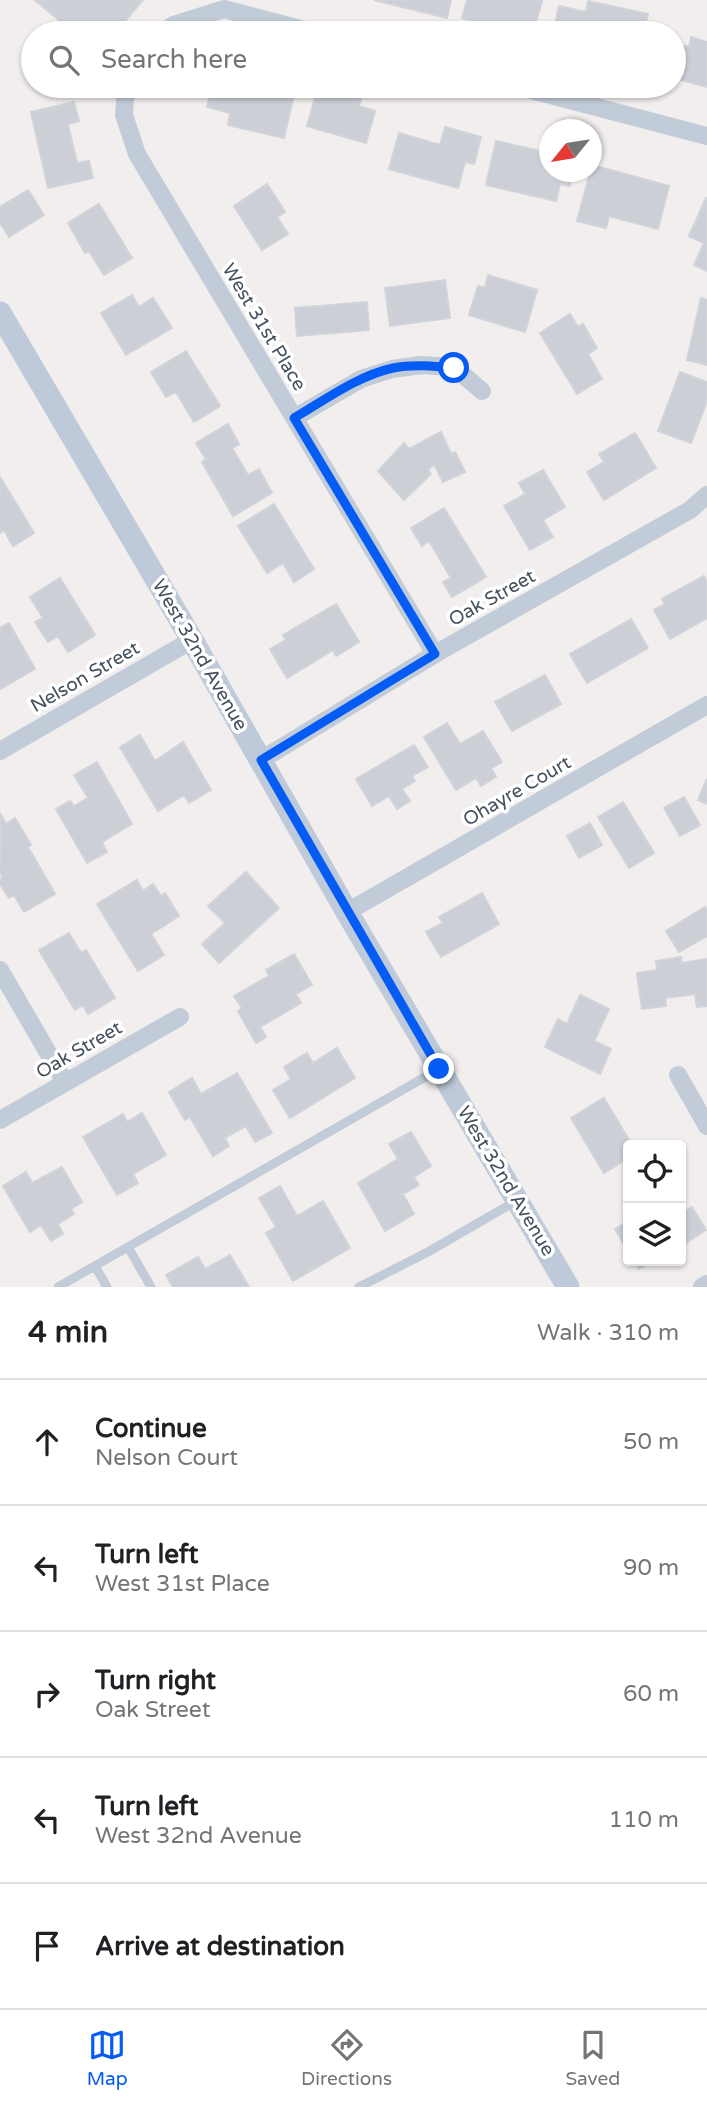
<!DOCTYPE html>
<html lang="en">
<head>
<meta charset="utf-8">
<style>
  :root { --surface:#fff; --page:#f6f6f6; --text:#202124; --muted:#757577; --line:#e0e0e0; --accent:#045cf4 }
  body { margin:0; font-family:"Varela Round",sans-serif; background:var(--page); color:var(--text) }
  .controls { position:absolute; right:21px; bottom:21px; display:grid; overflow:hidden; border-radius:7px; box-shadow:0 2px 5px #0004 }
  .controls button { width:63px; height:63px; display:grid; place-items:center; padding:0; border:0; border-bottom:2px solid var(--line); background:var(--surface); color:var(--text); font:35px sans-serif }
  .compass { position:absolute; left:539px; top:119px; width:63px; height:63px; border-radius:50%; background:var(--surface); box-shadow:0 2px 5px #0004; rotate:240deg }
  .stop { position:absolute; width:21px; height:21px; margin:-16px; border:5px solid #045cf4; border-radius:50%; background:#fff }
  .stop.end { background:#045cf4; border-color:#fff; box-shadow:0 2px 7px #0008 }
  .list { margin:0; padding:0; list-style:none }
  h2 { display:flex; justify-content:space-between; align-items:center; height:91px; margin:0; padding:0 28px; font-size:30px }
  h2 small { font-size:23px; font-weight:400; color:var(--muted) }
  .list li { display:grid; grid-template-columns:46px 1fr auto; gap:21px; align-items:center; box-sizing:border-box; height:126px; padding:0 28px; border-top:2px solid var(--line) }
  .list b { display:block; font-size:26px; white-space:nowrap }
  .list p { margin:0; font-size:23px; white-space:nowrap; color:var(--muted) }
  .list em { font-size:23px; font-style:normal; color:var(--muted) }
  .icon { flex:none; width:38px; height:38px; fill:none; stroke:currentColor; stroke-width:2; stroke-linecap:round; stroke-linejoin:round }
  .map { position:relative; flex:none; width:707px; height:1287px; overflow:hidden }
  .search { position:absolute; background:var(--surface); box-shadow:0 2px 5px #0004; left:21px; right:21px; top:21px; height:77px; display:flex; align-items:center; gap:18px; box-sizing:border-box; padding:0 24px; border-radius:38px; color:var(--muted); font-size:26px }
  .sheet { height:721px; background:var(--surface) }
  nav { display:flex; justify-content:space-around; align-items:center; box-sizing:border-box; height:98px; border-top:2px solid var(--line); background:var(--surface); font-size:19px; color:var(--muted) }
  nav a { display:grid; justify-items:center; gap:4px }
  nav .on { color:var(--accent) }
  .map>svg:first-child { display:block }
  .building { fill:#cccfd6; stroke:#d1d3da; stroke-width:2 }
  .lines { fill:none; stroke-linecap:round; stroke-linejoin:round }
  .lane { stroke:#c2ccd8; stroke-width:9 }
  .street { stroke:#c2ccd8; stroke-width:18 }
  .secondary { stroke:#bec9d9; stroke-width:23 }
  .route { stroke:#045cf4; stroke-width:9 }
  .labels { text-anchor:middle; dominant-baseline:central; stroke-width:7; stroke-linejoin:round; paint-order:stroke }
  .street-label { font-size:19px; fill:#44505e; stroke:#fff }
</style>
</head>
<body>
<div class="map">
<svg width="707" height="1287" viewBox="0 0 707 1287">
  <rect width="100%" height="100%" fill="#f1eeed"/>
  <!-- building -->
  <path class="building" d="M35,0H143L115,33H74Z
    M374,0H451L447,18Z
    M467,0H538L542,1L533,33H512L462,18Z
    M588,1L648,14L644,33H553L559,6L586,12Z
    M691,37L707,42V87L674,78V43L689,47Z
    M212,86H296L284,138L228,125L230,113L207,107Z
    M318,87L361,99L359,106L375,111L366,143L307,126Z
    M74,102L79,121L68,124L77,163L89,161L93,178L48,188L31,112Z
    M445,127L481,137L474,164L465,162L458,188L389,169L399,133L440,145Z
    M496,141L550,153V172H573L570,186L560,184L556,201L486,185Z
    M592,165L669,186L658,229L609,216L606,228L577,221Z
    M267,184L285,212L277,217L288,234L262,250L234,206Z
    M28,190L44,215L9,237L0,223V207Z
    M706,198H707V271L694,265L704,243L689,236Z
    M99,204L132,258L104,275L89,251L85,253L68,223Z
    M488,275L537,290L525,332L469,315L478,286L485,288Z
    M445,280L450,318L390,326L385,288Z
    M132,295L139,307L153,298L172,328L126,355L101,313Z
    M701,298L707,300V365L687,360Z
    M367,302L369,330L297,336L295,308Z
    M570,314L578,327L583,324L597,348L588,354L602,379L577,394L540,333Z
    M186,351L220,406L194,422L176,392L166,397L151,372Z
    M680,372L707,382V401L691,443L658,431Z
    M228,424L239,444L232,448L248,475L259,469L272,493L233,516L202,462L206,459L196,443Z
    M441,432L451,454L455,452L465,472L443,482L434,464L428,470L431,474L404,500L378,471L404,443L409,449Z
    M635,433L656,468L604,500L587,472L604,462L599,454Z
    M543,470L565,507L543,520L553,537L530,550L504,506L525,494L519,483Z
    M0,477L34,533L13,546L4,530L0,533Z
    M274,504L314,569L294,582L283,563L267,573L238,526Z
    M444,508L486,577L452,597L443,582L451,578L429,541L422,546L411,528Z
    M704,576L707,582V618L670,639L654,610L665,604L662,599Z
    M60,578L95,635L68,652L58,636L48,642L35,622L43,618L30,597Z
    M336,604L359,642L336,656L333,650L287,678L270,649L286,640L283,635Z
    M631,619L648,648L587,683L570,654Z
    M9,623L35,669L0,689V628Z
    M545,675L561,704L512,731L495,702Z
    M447,723L460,744L483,731L502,762L491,768L496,777L481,786L476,778L456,790L424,737Z
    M140,735L155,761L183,742L211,790L189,803L184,795L158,811L120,747Z
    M414,745L428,767L412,776L415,781L402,789L410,801L397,809L389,796L372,806L356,779Z
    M97,762L132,824L102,842L107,852L87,863L56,809L70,801L74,806L88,798L74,775Z
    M707,779V804L698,800Z
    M684,797L700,825L680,836L664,808Z
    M623,802L654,853L629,868L598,817Z
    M1,815L6,824L15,818L31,845L28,847L55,894L24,912L14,895L9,898L0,884L2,876L0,873Z
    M590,823L602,845L579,858L567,836Z
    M246,872L279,908L219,963L202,944L225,923L208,906Z
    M137,880L143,891L153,884L161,896L165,893L179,916L151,934L164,955L138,971L97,904Z
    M482,893L499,924L441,957L426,932L443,923L439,917Z
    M705,907L707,911V936L679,952L666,931Z
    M69,933L81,953L86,950L115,998L88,1014L83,1005L75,1010L39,950Z
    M294,954L312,985L296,994L301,1003L260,1027L266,1037L256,1043L238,1011L242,1008L234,996L269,976L266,970Z
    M681,957L682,963L707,959V1006L697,1007L695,994L665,998L666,1006L642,1009L637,973L657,970L656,961Z
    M580,995L609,1009L594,1041L611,1049L600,1074L545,1047L558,1019L567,1024Z
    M337,1048L355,1078L290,1118L273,1090L291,1079L284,1067L307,1053L313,1063Z
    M237,1073L272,1133L255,1142L246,1126L225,1138L229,1146L213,1156L190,1117L185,1120L169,1092L192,1078L201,1094Z
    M604,1098L632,1145H628V1158L604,1173L571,1118Z
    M142,1113L166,1155L133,1174L138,1183L117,1195L83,1137L123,1114L127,1122Z
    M411,1132L431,1166L414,1177L419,1185L403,1194L414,1214L385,1231L358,1183L398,1159L389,1144Z
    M62,1167L82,1202L71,1209L74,1214L58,1224L63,1234L51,1241L41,1225L30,1232L3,1186L26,1172L32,1183Z
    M280,1186L297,1216L323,1201L350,1248L293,1281L266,1233L276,1227L259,1198Z
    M692,1207L706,1230L683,1245L681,1241V1214Z
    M628,1221V1251L615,1229Z
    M230,1255L249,1287H173L166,1275L198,1257L205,1269Z
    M634,1261H653L639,1269Z"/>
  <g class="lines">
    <!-- lane -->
    <path class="lane" d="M128,1247L151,1287
      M95,1266L107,1287
      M58,1287L439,1069
      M359,1287L428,1252L516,1201"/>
    <!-- street -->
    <path class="street" d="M224,9L316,33
      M163,33L173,25L224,9
      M126,86L124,115L137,154L435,654
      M516,86L707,136
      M294,418L361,379L392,369L421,365L454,367L482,391
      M0,751L192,640
      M261,760L435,654L690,510L707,495
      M347,912L707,705
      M0,970L65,1082
      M678,1075L707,1126
      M0,1120L180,1017
      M702,1287L707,1284"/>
    <!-- secondary -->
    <path class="secondary" d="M0,313L192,640L347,912L568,1287"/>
  </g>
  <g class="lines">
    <!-- route -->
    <path class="route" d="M439,1069L261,760L435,654L294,418C325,400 357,376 393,368C413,364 434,366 454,368"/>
  </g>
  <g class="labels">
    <!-- street labels -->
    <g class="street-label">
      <text transform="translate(264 327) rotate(59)">West 31st Place</text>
      <text transform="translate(492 598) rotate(-29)">Oak Street</text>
      <text transform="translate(200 655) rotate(60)">West 32nd Avenue</text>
      <text transform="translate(85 677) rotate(-30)">Nelson Street</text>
      <text transform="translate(517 791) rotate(-30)">Ohayre Court</text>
      <text transform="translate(79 1050) rotate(-30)">Oak Street</text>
      <text transform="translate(506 1181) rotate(59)">West 32nd Avenue</text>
    </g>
  </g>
</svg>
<div class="controls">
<button><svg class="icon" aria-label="locate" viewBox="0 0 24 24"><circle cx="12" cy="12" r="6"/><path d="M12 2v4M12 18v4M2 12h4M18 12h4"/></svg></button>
<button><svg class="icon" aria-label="layers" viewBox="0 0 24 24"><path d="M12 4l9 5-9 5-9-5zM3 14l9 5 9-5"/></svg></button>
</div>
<svg class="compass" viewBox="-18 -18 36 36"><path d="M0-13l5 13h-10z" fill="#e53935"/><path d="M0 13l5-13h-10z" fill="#757577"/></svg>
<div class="stop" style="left:454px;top:368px"></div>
<div class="stop end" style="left:439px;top:1069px"></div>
<div class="search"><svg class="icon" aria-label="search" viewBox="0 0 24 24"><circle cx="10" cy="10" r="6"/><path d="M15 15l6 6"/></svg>Search here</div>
</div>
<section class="sheet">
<h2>4 min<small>Walk · 310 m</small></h2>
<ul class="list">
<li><svg class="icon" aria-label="ahead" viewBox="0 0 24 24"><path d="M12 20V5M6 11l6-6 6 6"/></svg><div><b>Continue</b><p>Nelson Court</p></div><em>50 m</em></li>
<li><svg class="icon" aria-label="left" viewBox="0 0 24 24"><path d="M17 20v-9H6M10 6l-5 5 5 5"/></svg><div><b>Turn left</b><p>West 31st Place</p></div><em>90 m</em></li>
<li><svg class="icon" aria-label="right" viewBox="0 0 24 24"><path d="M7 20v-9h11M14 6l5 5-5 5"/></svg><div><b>Turn right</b><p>Oak Street</p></div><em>60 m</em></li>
<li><svg class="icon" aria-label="left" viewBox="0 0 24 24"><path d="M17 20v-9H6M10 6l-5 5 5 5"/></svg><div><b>Turn left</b><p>West 32nd Avenue</p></div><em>110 m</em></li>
<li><svg class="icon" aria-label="arrive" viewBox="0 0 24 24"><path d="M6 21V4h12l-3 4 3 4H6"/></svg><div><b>Arrive at destination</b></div></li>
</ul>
</section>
<nav>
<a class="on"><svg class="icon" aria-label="map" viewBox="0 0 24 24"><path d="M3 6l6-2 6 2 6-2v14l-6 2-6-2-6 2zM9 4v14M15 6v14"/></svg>Map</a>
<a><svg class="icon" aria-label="directions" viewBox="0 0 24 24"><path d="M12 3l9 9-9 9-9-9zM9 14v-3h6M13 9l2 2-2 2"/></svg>Directions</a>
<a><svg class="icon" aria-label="saved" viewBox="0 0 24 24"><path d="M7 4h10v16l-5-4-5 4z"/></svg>Saved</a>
</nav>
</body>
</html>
